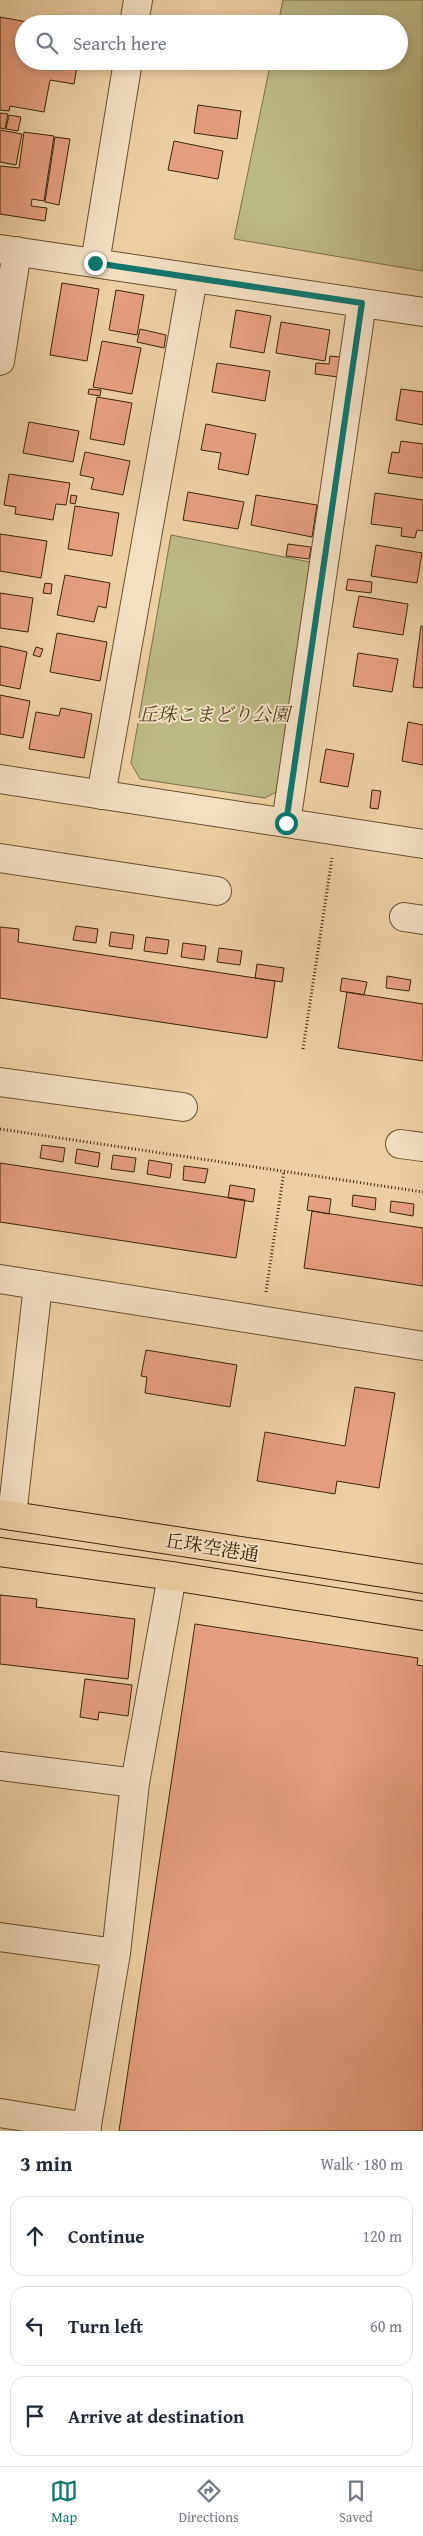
<!DOCTYPE html>
<html lang="en">
<head>
<meta charset="utf-8">
<style>
  :root { --surface:#fff; --page:#f2f2f3; --text:#1f2937; --muted:#747a83; --line:#e0e1e3; --accent:#0f766e }
  body { margin:0; font-family:"Gentium Book Plus","Noto Serif JP",serif; background:var(--page); color:var(--text) }
  .stop { position:absolute; width:15px; height:15px; margin:-11px; border:4px solid #0f766e; border-radius:50%; background:#fff }
  .stop.end { background:#0f766e; border-color:#fff; box-shadow:0 1px 5px #0008 }
  .list { margin:0; padding:0; list-style:none }
  h2 { display:flex; justify-content:space-between; align-items:center; height:65px; margin:0; padding:0 20px; font-size:21px }
  h2 small { font-size:16px; font-weight:400; color:var(--muted) }
  .list li { display:grid; grid-template-columns:32px 1fr auto; gap:15px; align-items:center; box-sizing:border-box; height:80px; margin:0 10px 10px; padding:0 10px; border:1px solid var(--line); border-radius:15px }
  .list b { display:block; font-size:19px; white-space:nowrap }
  .list em { font-size:16px; font-style:normal; color:var(--muted) }
  .icon { flex:none; width:28px; height:28px; fill:none; stroke:currentColor; stroke-width:2; stroke-linecap:round; stroke-linejoin:round }
  .map { position:relative; flex:none; width:423px; height:2131px; overflow:hidden }
  .search { position:absolute; background:var(--surface); box-shadow:0 2px 8px #0003; left:15px; right:15px; top:15px; height:55px; display:flex; align-items:center; gap:12px; box-sizing:border-box; padding:0 18px; border-radius:28px; color:var(--muted); font-size:19px }
  .sheet { height:335px; background:var(--surface) }
  nav { display:flex; justify-content:space-around; align-items:center; box-sizing:border-box; height:70px; border-top:1px solid var(--line); background:var(--surface); font-size:14px; color:var(--muted) }
  nav a { display:grid; justify-items:center; gap:2px }
  nav .on { color:var(--accent) }
  .map>svg:first-child { display:block }
  .green { fill:#bcba83; stroke:#7c7146 }
  .building { fill:#e69f7e; stroke:#3b280a }
  .lines { fill:none; stroke-linecap:round; stroke-linejoin:round }
  .minor-casing { stroke:#685230; stroke-width:30 }
  .major-casing { stroke:#3b280a; stroke-width:30 }
  .path { stroke:#3b280a; stroke-width:3; stroke-dasharray:1 2.5; stroke-linecap:butt }
  .minor { stroke:#f3e0c3; stroke-width:28 }
  .major { stroke:#edd0a2; stroke-width:28 }
  .route { stroke:#0f766e; stroke-width:6 }
  .labels { text-anchor:middle; dominant-baseline:central; stroke-width:4; stroke-linejoin:round; paint-order:stroke }
  .park-label { font-size:19px; font-style:italic; fill:#554522; stroke:#f3e0c3 }
  .street-label { font-size:19px; fill:#3b280a; stroke:#f3e0c3 }
</style>
</head>
<body>
<div class="map">
<svg width="423" height="2131" viewBox="0 0 423 2131">
  <rect width="100%" height="100%" fill="#edd0a2"/>
  <filter id="stains"><feTurbulence type="fractalNoise" baseFrequency=".004" numOctaves="4"/><feColorMatrix values="0 0 0 0 .2 0 0 0 0 .09 0 0 0 0 .02 0 0 0 .5 -.17"/></filter>
  <radialGradient id="worn" r=".72"><stop offset=".6" stop-color="#630" stop-opacity="0"/><stop offset="1" stop-color="#630" stop-opacity=".3"/></radialGradient>
  <!-- green -->
  <path class="green" d="M283,0H423V271L234,239L271,61H399V24H278Z
    M171,535L310,562L278,791L265,798L140,779L131,763Z"/>
  <!-- building -->
  <path class="building" d="M0,17L38,24H24V61H78L74,84L50,80L44,112L10,106L9,111L0,110Z
    M198,105L241,111L237,139L194,133Z
    M0,113L8,114L5,129L0,128Z
    M9,115L21,117L18,131L6,129Z
    M0,130L22,134L16,165L0,162Z
    M24,132L54,136L44,201L32,199L31,206L47,208L45,221L0,214V166L19,168Z
    M55,137L70,139L59,205L45,202Z
    M174,141L223,151L218,179L168,170Z
    M62,283L99,289L87,361L50,355Z
    M116,290L144,295L137,335L109,330Z
    M236,310L271,316L264,353L230,347Z
    M281,322L330,330L325,361L276,353Z
    M140,329L166,335L164,348L137,342Z
    M102,341L141,348L132,394L93,387Z
    M330,356L340,357L338,377L315,374L316,363L329,364Z
    M217,363L270,371L265,401L212,392Z
    M89,389L101,390L100,396L88,394Z
    M401,389L423,392V425L396,420Z
    M97,397L132,403L124,445L90,439Z
    M29,422L79,431L73,462L23,453Z
    M206,424L256,434L248,475L218,469L221,453L201,450Z
    M401,441L423,444V478L388,473L392,452L399,453Z
    M85,452L130,461L123,495L91,489L94,478L80,475Z
    M9,474L70,483L66,505L56,504L53,520L15,514L16,507L4,505Z
    M188,492L244,502L238,529L183,520Z
    M375,493L423,500V531L417,530L415,538L401,536L402,528L371,524Z
    M71,495L77,496L75,504L70,503Z
    M256,495L317,505L312,537L251,525Z
    M75,506L119,513L112,556L68,549Z
    M0,534L47,541L41,578L0,571Z
    M288,544L311,547L309,559L286,556Z
    M376,545L422,553L417,583L371,576Z
    M65,575L110,583L106,608L98,606L94,622L57,615Z
    M348,579L372,582L371,593L346,590Z
    M45,583L52,584L51,594L43,593Z
    M0,593L33,598L28,632L0,628Z
    M359,596L408,604L403,635L353,627Z
    M421,626H423V688L413,687Z
    M57,633L107,642L100,681L50,672Z
    M0,646L27,652L20,689L0,685Z
    M36,647L43,649L40,657L33,655Z
    M358,653L398,659L392,692L353,686Z
    M0,695L30,701L23,738L0,734Z
    M61,708L92,714L84,758L29,749L36,712L59,716Z
    M408,722L423,725V765L402,761Z
    M326,749L354,754L348,787L320,782Z
    M372,790L381,791L378,809L370,808Z
    M76,926L98,929L96,943L73,940Z
    M0,927L19,929L18,942L275,981L267,1038L0,998Z
    M111,932L134,935L132,949L109,946Z
    M146,937L169,940L167,954L144,951Z
    M183,943L206,946L204,960L181,957Z
    M219,948L242,951L240,965L217,962Z
    M257,964L284,968L282,982L255,978Z
    M387,976L411,980L409,991L386,988Z
    M342,978L367,982L364,995L340,991Z
    M347,992L423,1004V1061L338,1048Z
    M42,1145L65,1148L63,1162L40,1158Z
    M77,1149L100,1153L98,1167L75,1163Z
    M113,1155L136,1158L134,1172L111,1169Z
    M149,1160L172,1164L170,1178L147,1174Z
    M0,1163L245,1200L236,1258L0,1222Z
    M184,1166L208,1169L205,1183L183,1180Z
    M230,1185L255,1189L253,1202L228,1198Z
    M353,1195L376,1198L375,1210L352,1206Z
    M309,1196L331,1199L329,1214L307,1210Z
    M391,1201L414,1204L413,1216L390,1212Z
    M312,1211L423,1228V1286L304,1268Z
    M146,1350L237,1365L230,1407L145,1393L147,1377L141,1376Z
    M355,1387L395,1393L379,1488L337,1481L335,1494L257,1481L265,1432L345,1446Z
    M0,1595L37,1599L36,1607L135,1619L128,1679L0,1664Z
    M195,1624L418,1658L417,1665L423,1666V2131H119Z
    M85,1679L132,1685L128,1716L99,1712L98,1720L80,1717Z"/>
  <g class="lines">
    <!-- minor casing -->
    <g class="minor-casing">
      <path id="minor" d="M134,24L138,0
        M0,249L423,312
        M95,263L128,61
        M0,361L17,251
        M0,779L423,844
        M101,795L193,278
        M286,823L362,303
        M0,858L217,891
        M404,917L423,920
        M0,1082L183,1107
        M400,1144L423,1147
        M0,1279L423,1346
        M12,1516L38,1285
        M0,1766L135,1783
        M0,1937L116,1953
        M0,2113L87,2127
        M86,2131L116,1953L135,1783L172,1576"/>
    </g>
    <!-- major casing -->
    <g class="major-casing">
      <path id="major" d="M0,1514L423,1579
        M0,1552L172,1576L423,1616"/>
    </g>
    <!-- path -->
    <path class="path" d="M303,1049L332,858
      M0,1129L423,1192
      M266,1292L284,1171"/>
    <!-- minor -->
    <use href="#minor" class="minor"/>
    <!-- major -->
    <use href="#major" class="major"/>
  </g>
  <g class="lines">
    <!-- route -->
    <path class="route" d="M95,263L362,303L286,823"/>
  </g>
  <g class="labels">
    <!-- park labels -->
    <g class="park-label">
      <text x="214" y="714">丘珠こまどり公園</text>
    </g>
    <!-- street labels -->
    <g class="street-label">
      <text transform="translate(212 1547) rotate(9)">丘珠空港通</text>
    </g>
  </g>
  <rect width="100%" height="100%" filter="url(#stains)"/>
  <rect width="100%" height="100%" fill="url(#worn)"/>
</svg>
<div class="stop" style="left:286px;top:823px"></div>
<div class="stop end" style="left:95px;top:263px"></div>
<div class="search"><svg class="icon" aria-label="search" viewBox="0 0 24 24"><circle cx="10" cy="10" r="6"/><path d="M15 15l6 6"/></svg>Search here</div>
</div>
<section class="sheet">
<h2>3 min<small>Walk · 180 m</small></h2>
<ul class="list">
<li><svg class="icon" aria-label="ahead" viewBox="0 0 24 24"><path d="M12 20V5M6 11l6-6 6 6"/></svg><div><b>Continue</b></div><em>120 m</em></li>
<li><svg class="icon" aria-label="left" viewBox="0 0 24 24"><path d="M17 20v-9H6M10 6l-5 5 5 5"/></svg><div><b>Turn left</b></div><em>60 m</em></li>
<li><svg class="icon" aria-label="arrive" viewBox="0 0 24 24"><path d="M6 21V4h12l-3 4 3 4H6"/></svg><div><b>Arrive at destination</b></div></li>
</ul>
</section>
<nav>
<a class="on"><svg class="icon" aria-label="map" viewBox="0 0 24 24"><path d="M3 6l6-2 6 2 6-2v14l-6 2-6-2-6 2zM9 4v14M15 6v14"/></svg>Map</a>
<a><svg class="icon" aria-label="directions" viewBox="0 0 24 24"><path d="M12 3l9 9-9 9-9-9zM9 14v-3h6M13 9l2 2-2 2"/></svg>Directions</a>
<a><svg class="icon" aria-label="saved" viewBox="0 0 24 24"><path d="M7 4h10v16l-5-4-5 4z"/></svg>Saved</a>
</nav>
</body>
</html>
